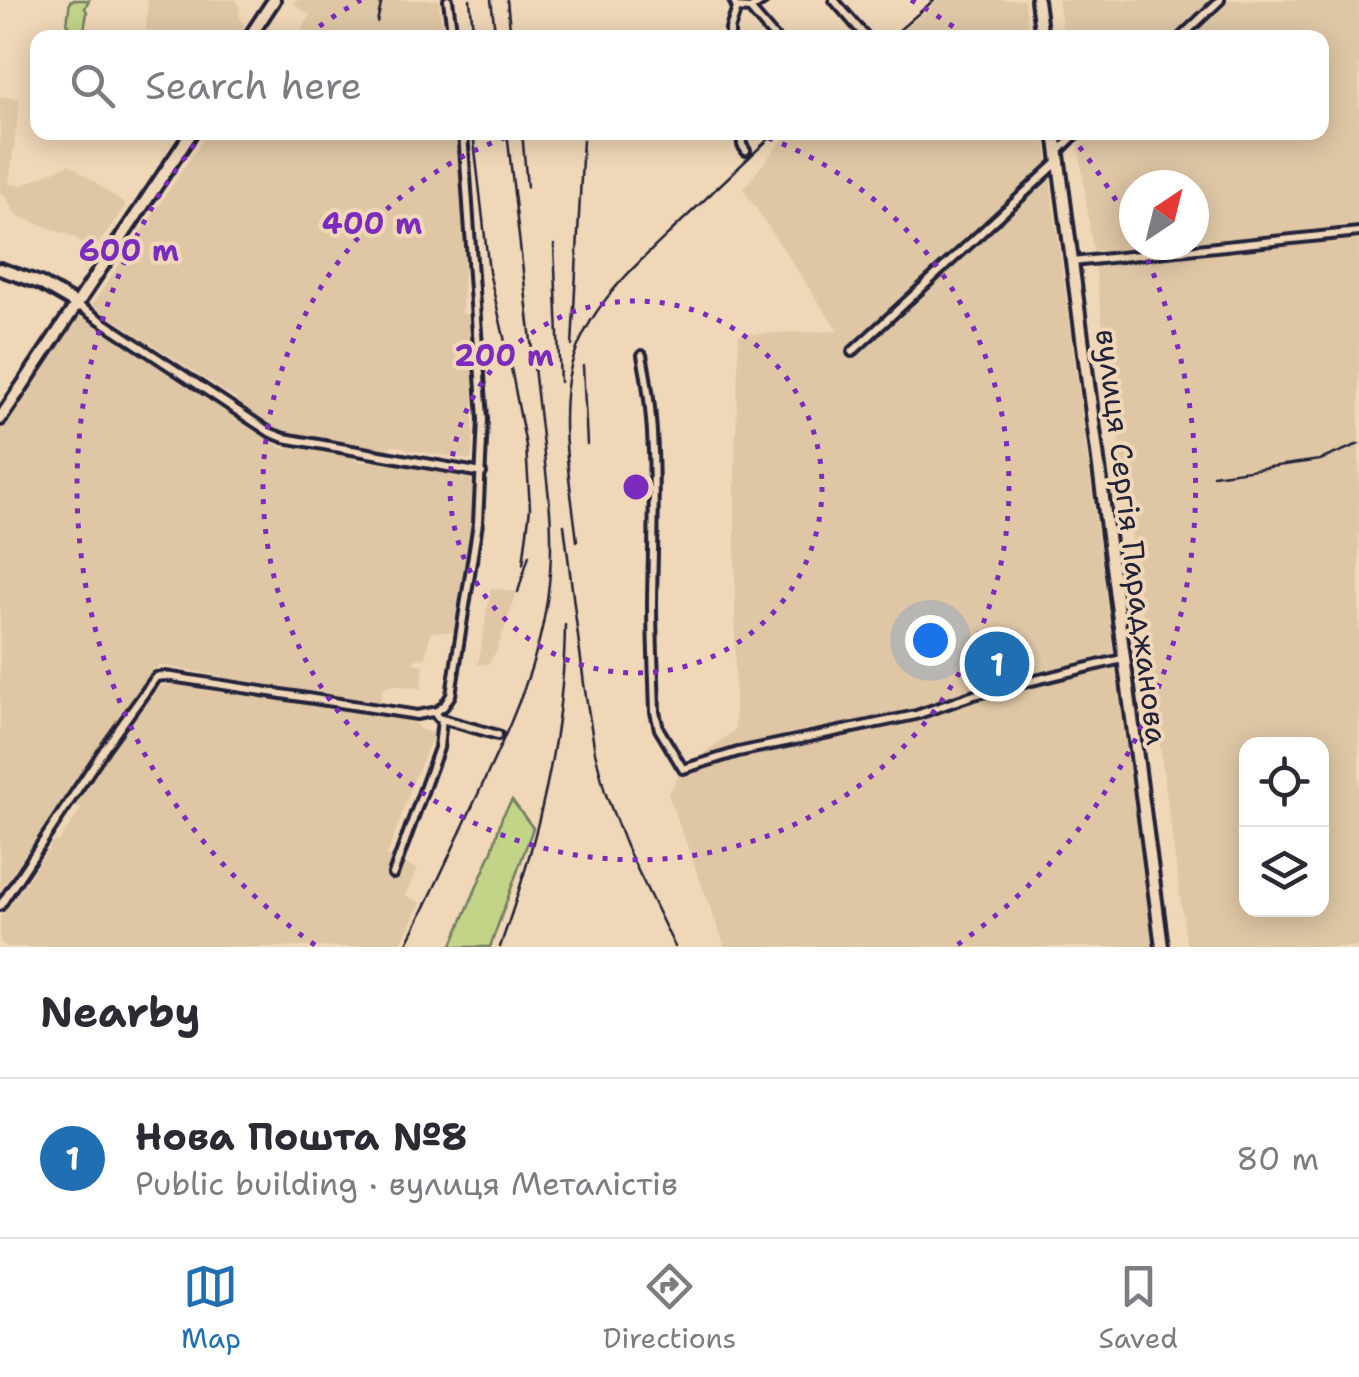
<!DOCTYPE html>
<html lang="en">
<head>
<meta charset="utf-8">
<style>
  :root { --surface:#fff; --page:#f2f2f3; --text:#2b2b33; --muted:#7c7c81; --line:#e1e1e2; --accent:#1f6fb2 }
  body { margin:0; font-family:"Shantell Sans",sans-serif; background:var(--page); color:var(--text) }
  .controls { position:absolute; right:30px; bottom:30px; display:grid; overflow:hidden; border-radius:20px; box-shadow:0 5px 25px #0003 }
  .controls button { width:90px; height:90px; display:grid; place-items:center; padding:0; border:0; border-bottom:2px solid var(--line); background:var(--surface); color:var(--text); font:50px sans-serif }
  .compass { position:absolute; left:1119px; top:170px; width:90px; height:90px; border-radius:50%; background:var(--surface); box-shadow:0 5px 25px #0003; rotate:35deg }
  .you { position:absolute; left:930px; top:640px; width:35px; height:35px; margin:-25px; border:8px solid #fff; border-radius:50%; background:#1a73e8; box-shadow:0 0 0 15px #1a73e833 }
  .badge { display:grid; place-items:center; width:65px; height:65px; border-radius:50%; background:var(--accent); color:#fff; font-size:32px; font-weight:700 }
  .pin { position:absolute; translate:-50% -50%; border:5px solid #fff; box-shadow:0 2px 10px #0006 }
  .list { margin:0; padding:0; list-style:none }
  h2 { display:flex; justify-content:space-between; align-items:center; height:130px; margin:0; padding:0 40px; font-size:42px }
  h2 small { font-size:32px; font-weight:400; color:var(--muted) }
  .list li { display:grid; grid-template-columns:65px 1fr auto; gap:30px; align-items:center; box-sizing:border-box; height:160px; padding:0 40px; border-top:2px solid var(--line) }
  .list b { display:block; font-size:38px; white-space:nowrap }
  .list p { margin:0; font-size:32px; white-space:nowrap; color:var(--muted) }
  .list em { font-size:32px; font-style:normal; color:var(--muted) }
  .icon { flex:none; width:55px; height:55px; fill:none; stroke:currentColor; stroke-width:2; stroke-linecap:round; stroke-linejoin:round }
  .map { position:relative; flex:none; width:1359px; height:947px; overflow:hidden }
  .search { position:absolute; background:var(--surface); box-shadow:0 5px 25px #0003; left:30px; right:30px; top:30px; height:110px; display:flex; align-items:center; gap:25px; box-sizing:border-box; padding:0 35px; border-radius:20px; color:var(--muted); font-size:38px }
  .sheet { height:290px; background:var(--surface) }
  nav { display:flex; justify-content:space-around; align-items:center; box-sizing:border-box; height:140px; border-top:2px solid var(--line); background:var(--surface); font-size:28px; color:var(--muted) }
  nav a { display:grid; justify-items:center; gap:5px }
  nav .on { color:var(--accent) }
  .map>svg:first-child { display:block }
  .built { fill:#dfc7a5; fill-rule:evenodd }
  .green { fill:#c2d488; stroke:#727b62; stroke-width:2.5 }
  .lines { fill:none; stroke-linecap:round; stroke-linejoin:round }
  .street-casing { stroke:#22223b; stroke-width:14 }
  .secondary-casing { stroke:#22223b; stroke-width:18 }
  .street { stroke:#efd7b7; stroke-width:6 }
  .secondary { stroke:#efd7b7; stroke-width:10 }
  .rail { stroke:#22223b; stroke-width:2.5 }
  .ring { fill:none; stroke:#7b2cbf; stroke-width:5; stroke-dasharray:5 10 }
  .labels { text-anchor:middle; dominant-baseline:central; stroke-width:8; stroke-linejoin:round; paint-order:stroke }
  .street-label { font-size:30px; fill:#22223b; stroke:#efd7b7 }
  .centre { fill:#7b2cbf; stroke:#efd7b7; stroke-width:5 }
  .ring-label { font-size:30px; text-anchor:middle; font-weight:bold; fill:#7b2cbf; stroke:#efd7b7; stroke-width:8; stroke-linejoin:round; paint-order:stroke }
</style>
</head>
<body>
<div class="map">
<svg width="1359" height="947" viewBox="0 0 1359 947">
  <rect width="100%" height="100%" fill="#efd7b7"/>
  <filter id="ink" filterUnits="userSpaceOnUse"><feTurbulence type="fractalNoise" baseFrequency=".01" numOctaves="2"/><feDisplacementMap in="SourceGraphic" scale="20" xChannelSelector="R" yChannelSelector="G"/><feConvolveMatrix kernelMatrix="1 2 1 2 8 2 1 2 1" color-interpolation-filters="sRGB"/></filter>
  <g filter="url(#ink)">
    <!-- built -->
    <path class="built" d="M148,0H236L240,9L238,13L244,26L236,37H145Z
      M295,0H439L443,37H294L311,16L294,4Z
      M938,0H1024L1030,37H895Z
      M1058,0H1359V947H1187L1077,133L1322,132V38L1064,37ZM1134,185H1194V245H1134ZM1246,744H1322V909H1246Z
      M0,96L20,99L9,184L22,185L70,164L126,205L97,246L89,243L84,248L78,239L14,214L9,201L0,192Z
      M207,133H458L464,258L462,313L473,317L477,357H473V444L471,460L410,450L400,446H392L385,450H379L298,436L274,429L237,406L236,399L92,305Z
      M788,133H1044L1153,947H725L668,794L683,769L735,730V469L739,334L838,331L743,189Z
      M84,313L99,323L103,330L109,329L195,387L194,390L283,449L288,447L353,457L355,460L367,463L368,461L380,463L382,460L474,476L477,480L469,559H467L463,586L467,587L460,632H430L426,657L414,660V663L424,665L421,689L397,685L383,688L380,705L328,697L319,691L296,692L273,689L222,679V676L159,665L0,891V427L46,359L54,356L78,315Z
      M491,588L517,592L496,652L488,664L478,665Z
      M176,685L406,720L415,723L419,729L434,734L415,777L387,856L417,869L405,895L421,903L399,947H7L0,942V916L3,915L54,841H59L81,809L75,804L78,798L156,686Z"/>
    <!-- green -->
    <path class="green" d="M73,0H89L85,8L87,12L83,37H65L69,25L67,24L70,1Z
      M512,800L533,828L490,947H451L492,851L502,817Z"/>
    <g class="lines">
      <!-- street casing -->
      <g class="street-casing">
        <path id="street" d="M448,0L453,38
          M834,0L867,38
          M737,8L750,9L764,0
          M750,9L775,38
          M730,38V29L737,8L733,0
          M1180,38L1220,0
          M741,132L742,145L746,151
          M1059,151L1078,132
          M1072,262L1359,232
          M79,306L271,433L284,438L482,473
          M852,352L1058,162
          M642,355C659,437 653,521 652,603C652,639 654,676 655,712L659,729L683,769L738,752L916,715L974,695L1122,659
          M434,712L438,718L498,735
          M393,874L439,748L442,719
          M0,906L105,748L156,677L165,676L417,715L437,711L444,706L451,695L478,523L483,419L463,132"/>
      </g>
      <!-- secondary casing -->
      <g class="secondary-casing">
        <path id="secondary" d="M1037,0L1042,38
          M249,38L274,0
          M1055,132L1162,947
          M0,269L40,283L78,305
          M0,419L192,132"/>
      </g>
      <!-- street -->
      <use href="#street" class="street"/>
      <!-- secondary -->
      <use href="#secondary" class="secondary"/>
      <!-- rail -->
      <path class="rail" d="M470,0L474,38
        M491,0L496,38
        M507,0L511,38
        M377,22L382,0
        M890,38L934,0
        M473,132L489,272L511,368L526,446L530,508L523,564
        M522,132L527,187
        M554,245L560,382
        M572,346L583,140
        M583,366L587,444
        M1213,475L1320,460L1359,444
        M564,525L584,684L595,752L605,792L626,846L675,947
        M577,541C571,488 557,418 571,366C588,305 637,264 681,222C713,192 744,162 776,132
        M518,592L529,555
        M405,947C429,901 450,854 472,807C523,698 561,623 549,498L507,132
        M500,947C537,843 564,736 565,625"/>
    </g>
  </g>
  <!-- distance rings -->
  <g class="ring">
    <circle cx="636" cy="487" r="186"/>
    <path d="M754 133A373 373 0 1 1 518 133"/>
    <path d="M315 945A559 559 0 0 1 202 135M307 35A559 559 0 0 1 361 0M911 0A559 559 0 0 1 965 35M1070 135A559 559 0 0 1 1132 229M1141 246A559 559 0 0 1 957 945"/>
  </g>
  <g class="labels">
    <!-- street labels -->
    <g class="street-label">
      <text transform="translate(1132 537) rotate(83)">вулиця Сергія Параджанова</text>
    </g>
  </g>
  <circle cx="636" cy="487" r="15" class="centre"/>
  <g class="ring-label">
    <text x="372" y="234">400 m</text>
    <text x="129" y="261">600 m</text>
    <text x="504" y="366">200 m</text>
  </g>
</svg>
<div class="controls">
<button><svg class="icon" aria-label="locate" viewBox="0 0 24 24"><circle cx="12" cy="12" r="6"/><path d="M12 2v4M12 18v4M2 12h4M18 12h4"/></svg></button>
<button><svg class="icon" aria-label="layers" viewBox="0 0 24 24"><path d="M12 4l9 5-9 5-9-5zM3 14l9 5 9-5"/></svg></button>
</div>
<svg class="compass" viewBox="-18 -18 36 36"><path d="M0-13l5 13h-10z" fill="#e53935"/><path d="M0 13l5-13h-10z" fill="#7c7c81"/></svg>
<div class="you"></div>
<div class="pin badge" style="left:997px;top:664px">1</div>
<div class="search"><svg class="icon" aria-label="search" viewBox="0 0 24 24"><circle cx="10" cy="10" r="6"/><path d="M15 15l6 6"/></svg>Search here</div>
</div>
<section class="sheet">
<h2>Nearby<small></small></h2>
<ul class="list">
<li><span class="badge">1</span><div><b>Нова Пошта №8</b><p>Public building · вулиця Металістів</p></div><em>80 m</em></li>
</ul>
</section>
<nav>
<a class="on"><svg class="icon" aria-label="map" viewBox="0 0 24 24"><path d="M3 6l6-2 6 2 6-2v14l-6 2-6-2-6 2zM9 4v14M15 6v14"/></svg>Map</a>
<a><svg class="icon" aria-label="directions" viewBox="0 0 24 24"><path d="M12 3l9 9-9 9-9-9zM9 14v-3h6M13 9l2 2-2 2"/></svg>Directions</a>
<a><svg class="icon" aria-label="saved" viewBox="0 0 24 24"><path d="M7 4h10v16l-5-4-5 4z"/></svg>Saved</a>
</nav>
</body>
</html>
